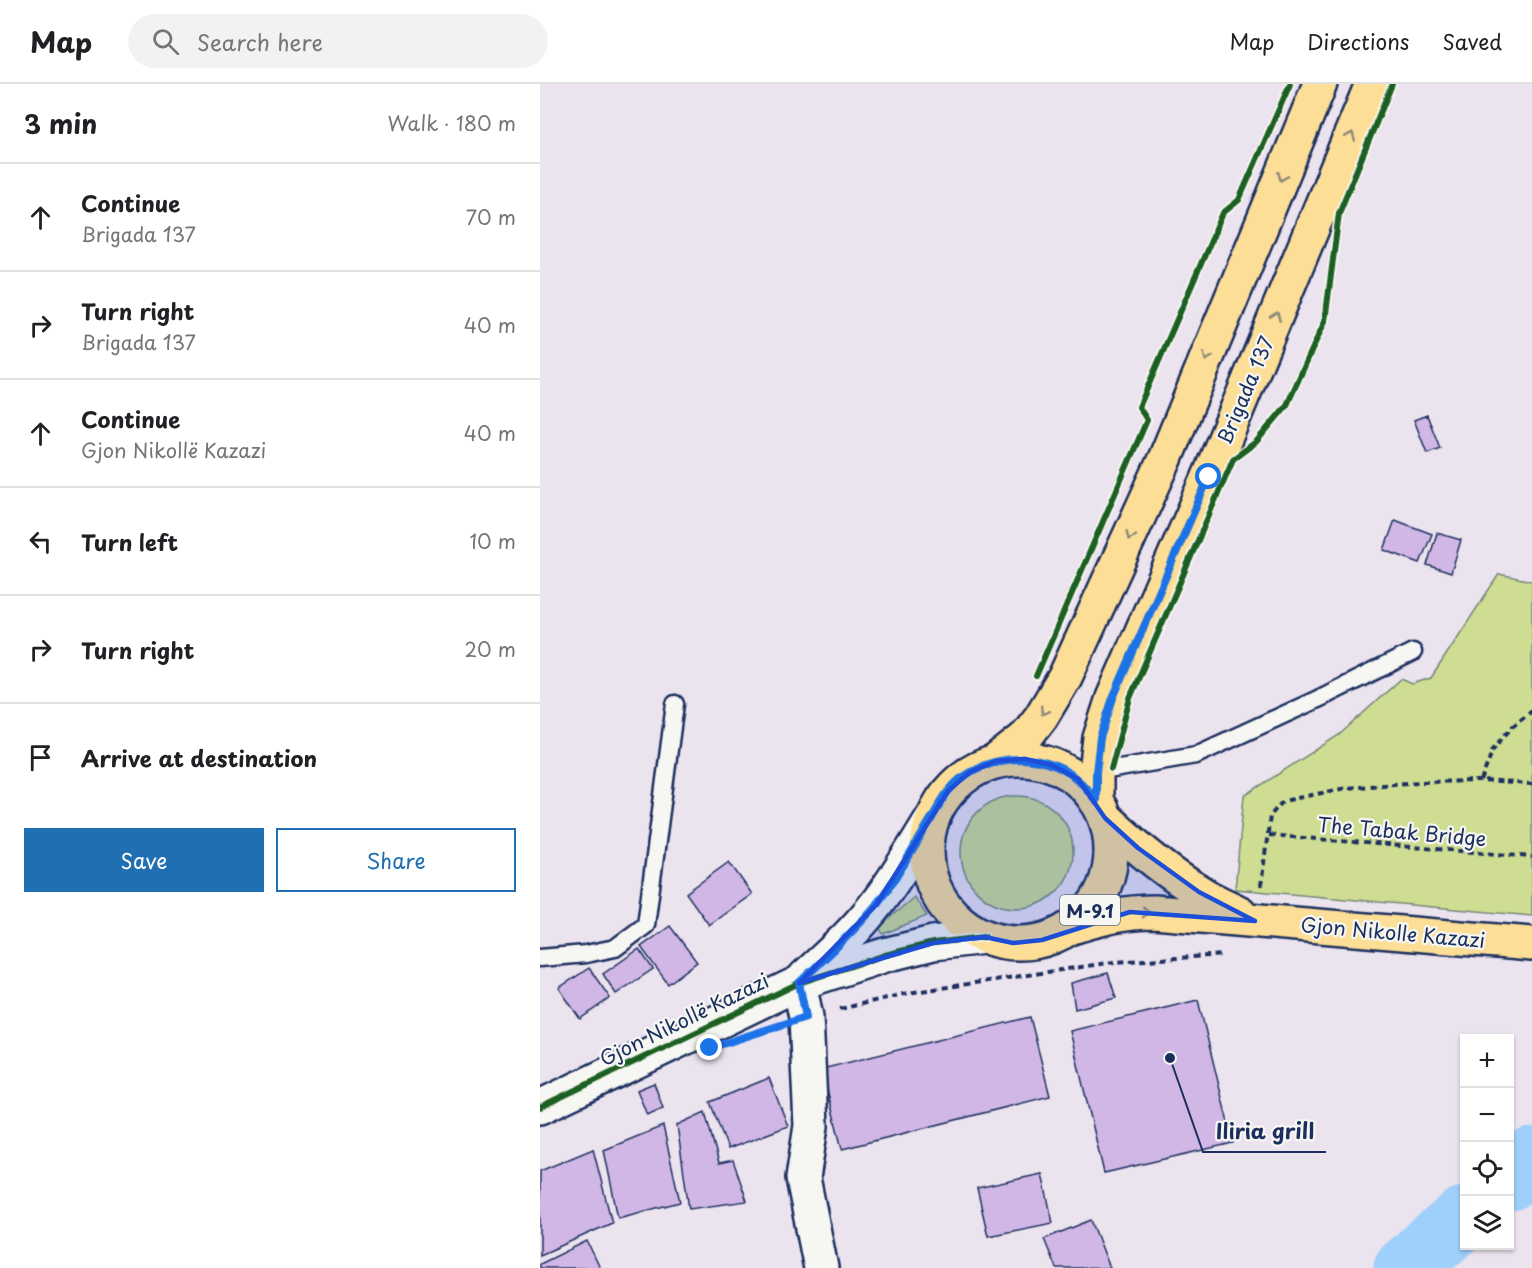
<!DOCTYPE html>
<html lang="en">
<head>
<meta charset="utf-8">
<style>
  :root { --surface:#fff; --page:#f2f2f2; --text:#202124; --muted:#757577; --line:#e0e0e0; --accent:#1f6fb2 }
  body { margin:0; font-family:"Playpen Sans",sans-serif; background:var(--page); color:var(--text) }
  .controls { position:absolute; right:18px; bottom:18px; display:grid; overflow:hidden; border-radius:0px; box-shadow:0 2px 4px #0004 }
  .controls button { width:54px; height:54px; display:grid; place-items:center; padding:0; border:0; border-bottom:2px solid var(--line); background:var(--surface); color:var(--text); font:30px sans-serif }
  .stop { position:absolute; width:18px; height:18px; margin:-14px; border:4px solid #1a73e8; border-radius:50%; background:#fff }
  .stop.end { background:#1a73e8; border-color:#fff; box-shadow:0 2px 6px #0008 }
  .list { margin:0; padding:0; list-style:none }
  h2 { display:flex; justify-content:space-between; align-items:center; height:78px; margin:0; padding:0 24px; font-size:26px }
  h2 small { font-size:20px; font-weight:400; color:var(--muted) }
  .list li { display:grid; grid-template-columns:39px 1fr auto; gap:18px; align-items:center; box-sizing:border-box; height:108px; padding:0 24px; border-top:2px solid var(--line) }
  .list b { display:block; font-size:22px; white-space:nowrap }
  .list p { margin:0; font-size:20px; white-space:nowrap; color:var(--muted) }
  .list em { font-size:20px; font-style:normal; color:var(--muted) }
  .actions { display:flex; gap:12px; padding:18px 24px }
  .actions a { flex:1; padding:14px 0; border:2px solid var(--accent); border-radius:0px; text-align:center; font-size:21px; color:var(--accent) }
  .actions .main { background:var(--accent); color:#fff }
  .icon { flex:none; width:33px; height:33px; fill:none; stroke:currentColor; stroke-width:2; stroke-linecap:round; stroke-linejoin:round }
  .map { position:relative; flex:none; width:992px; height:1184px; overflow:hidden }
  header { display:flex; align-items:center; gap:36px; box-sizing:border-box; height:84px; padding:0 30px; background:var(--surface); border-bottom:2px solid var(--line) }
  header strong { font-size:28px }
  nav { display:flex; gap:33px; margin-inline-start:auto; font-size:21px }
  .search { width:420px; height:54px; background:var(--page); display:flex; align-items:center; gap:15px; box-sizing:border-box; padding:0 21px; border-radius:33px; color:var(--muted); font-size:22px }
  main { display:flex }
  aside { flex:1; background:var(--surface) }
  .map>svg:first-child { display:block }
  .green { fill:#cedd91; stroke:#748678; stroke-width:1.5 }
  .lines { fill:none; stroke-linecap:round; stroke-linejoin:round }
  .river { stroke:#9fcffb; stroke-width:63 }
  .building { fill:#d0b7e6; stroke:#1b2f5e; stroke-width:1.5 }
  .service-casing { stroke:#1b2f5e; stroke-width:21 }
  .minor-casing { stroke:#1b2f5e; stroke-width:38 }
  .tertiary-casing { stroke:#1b2f5e; stroke-width:38 }
  .primary-casing { stroke:#1b2f5e; stroke-width:38 }
  .path { stroke:#1b2f5e; stroke-width:4; stroke-dasharray:6 4.5; stroke-linecap:butt }
  .service { stroke:#f6f6f2; stroke-width:16 }
  .minor { stroke:#f6f6f2; stroke-width:33 }
  .tertiary { stroke:#f6f6f2; stroke-width:33 }
  .primary { stroke:#fdde96; stroke-width:33 }
  .cycleway-casing { stroke:#f6f6f2; stroke-width:10 }
  .cycleway { stroke:#1b5e20; stroke-width:6 }
  .oneway { stroke:#8c867a }
  .route { stroke:#1a73e8; stroke-width:8 }
  .marked { fill:#1d4ed8; fill-opacity:0.2; stroke:#1d4ed8; stroke-width:4.5; stroke-linejoin:round }
  .labels { text-anchor:middle; dominant-baseline:central; stroke-width:4.5; stroke-linejoin:round; paint-order:stroke }
  .shield { fill:#f6f6f2; stroke:#5d6b8a; stroke-width:1.5 }
  .shield-label { font-size:18px; font-weight:bold; fill:#1b2f5e }
  .street-label { font-size:20px; fill:#1b2f5e; stroke:#f6f6f2 }
  .leader { fill:none; stroke:#1b2f5e; stroke-width:2 }
  .callout-dot { fill:#1b2f5e; stroke:#f6f6f2; stroke-width:2 }
  .callout-label { font-size:21px; text-anchor:middle; font-weight:bold; fill:#1b2f5e; stroke:#f6f6f2; stroke-width:4.5; stroke-linejoin:round; paint-order:stroke }
</style>
</head>
<body>
<header>
<strong>Map</strong>
<div class="search"><svg class="icon" aria-label="search" viewBox="0 0 24 24"><circle cx="10" cy="10" r="6"/><path d="M15 15l6 6"/></svg>Search here</div>
<nav><a>Map</a><a>Directions</a><a>Saved</a></nav>
</header>
<main>
<aside>
<h2>3 min<small>Walk · 180 m</small></h2>
<ul class="list">
<li><svg class="icon" aria-label="ahead" viewBox="0 0 24 24"><path d="M12 20V5M6 11l6-6 6 6"/></svg><div><b>Continue</b><p>Brigada 137</p></div><em>70 m</em></li>
<li><svg class="icon" aria-label="right" viewBox="0 0 24 24"><path d="M7 20v-9h11M14 6l5 5-5 5"/></svg><div><b>Turn right</b><p>Brigada 137</p></div><em>40 m</em></li>
<li><svg class="icon" aria-label="ahead" viewBox="0 0 24 24"><path d="M12 20V5M6 11l6-6 6 6"/></svg><div><b>Continue</b><p>Gjon Nikollë Kazazi</p></div><em>40 m</em></li>
<li><svg class="icon" aria-label="left" viewBox="0 0 24 24"><path d="M17 20v-9H6M10 6l-5 5 5 5"/></svg><div><b>Turn left</b></div><em>10 m</em></li>
<li><svg class="icon" aria-label="right" viewBox="0 0 24 24"><path d="M7 20v-9h11M14 6l5 5-5 5"/></svg><div><b>Turn right</b></div><em>20 m</em></li>
<li><svg class="icon" aria-label="arrive" viewBox="0 0 24 24"><path d="M6 21V4h12l-3 4 3 4H6"/></svg><div><b>Arrive at destination</b></div></li>
</ul>
<div class="actions"><a class="main">Save</a><a>Share</a></div>
</aside>
<div class="map">
<svg width="992" height="1184" viewBox="0 0 992 1184">
  <rect width="100%" height="100%" fill="#ebe3ee"/>
  <filter id="ink" filterUnits="userSpaceOnUse"><feTurbulence type="fractalNoise" baseFrequency=".0167" numOctaves="2"/><feDisplacementMap in="SourceGraphic" scale="12" xChannelSelector="R" yChannelSelector="G"/><feConvolveMatrix kernelMatrix="1 2 1 2 8 2 1 2 1" color-interpolation-filters="sRGB"/></filter>
  <g filter="url(#ink)">
    <!-- green -->
    <path class="green" d="M959,490L992,497V832L695,805L704,712L799,651L861,595L872,600L891,594Z
      M421 768a56 56 0 1 1 112 0a56 56 0 1 1-112 0Z
      M374,813L387,832L343,850L339,843Z"/>
    <g class="lines">
      <!-- river -->
      <path class="river" d="M970,1095L992,1075
        M865,1184L924,1134"/>
    </g>
    <!-- building -->
    <path class="building" d="M887,331L900,364L887,369L874,336Z
      M855,436L892,450L880,479L844,466Z
      M897,449L921,456L911,489L887,481Z
      M189,778L212,810L169,841L146,809Z
      M130,842L157,878L128,900L101,863Z
      M99,865L113,885L76,910L63,890Z
      M49,884L70,914L40,935L19,904Z
      M568,889L576,914L535,925L531,899Z
      M658,916L693,1059L564,1089L530,947Z
      M490,933L510,1012L302,1065L282,985Z
      M229,994L248,1042L188,1065L170,1018Z
      M114,999L123,1024L107,1031L97,1006Z
      M165,1028L179,1079L193,1076L207,1117L149,1125L137,1041Z
      M123,1042L140,1118L78,1134L64,1066Z
      M53,1065L72,1139L0,1171V1087Z
      M502,1090L513,1139L448,1152L437,1104Z
      M551,1136L570,1184H516L504,1155Z
      M47,1157L60,1184H0V1180Z"/>
    <g class="lines">
      <!-- service casing -->
      <g class="service-casing">
        <path id="service" d="M556,688L656,671L778,615L873,568
          M0,874L46,870L75,864L106,841L135,620"/>
      </g>
      <!-- minor casing -->
      <g class="minor-casing">
        <path id="minor" d="M259,899L266,933L271,1042L263,1094L281,1184"/>
      </g>
      <!-- tertiary casing -->
      <g class="tertiary-casing">
        <path id="tertiary" d="M265,893C290,870 316,847 337,819C358,792 375,762 393,733
          M0,1023L259,899L345,871L393,859L445,853"/>
      </g>
      <!-- primary casing -->
      <g class="primary-casing">
        <path id="primary" d="M387 767a92 92 0 1 1 184 0a92 92 0 1 1-184 0Z
          M456,677L484,655L501,633L525,593L625,375L780,0
          M556,717V688L560,654L573,614L669,393L832,0
          M565,734C594,761 624,787 658,807C671,816 686,822 700,829
          M532,843C562,834 583,828 614,828L992,860"/>
      </g>
      <!-- path -->
      <path class="path" d="M731,340L747,321L785,237L791,194
        M941,697L953,665L972,643L992,627
        M729,751L992,773
        M721,802L730,732L743,717L806,704L879,698L941,697L992,700
        M300,925L368,909L574,878L684,871"/>
      <!-- service -->
      <use href="#service" class="service"/>
      <!-- minor -->
      <use href="#minor" class="minor"/>
      <!-- tertiary -->
      <use href="#tertiary" class="tertiary"/>
      <!-- primary -->
      <use href="#primary" class="primary"/>
      <!-- cycleway casing -->
      <g class="cycleway-casing">
        <path id="cycleway" d="M496,592L607,336L599,323L683,129L699,116L750,0
          M571,685L590,614L693,375L716,358L747,321L785,237L799,129L852,0
          M0,1023L259,899L345,871L393,859L445,853"/>
      </g>
      <!-- cycleway -->
      <use href="#cycleway" class="cycleway"/>
    </g>
    <!-- one-way arrows -->
    <defs><path id="oneway-chevron" d="M-2-3.5L2.5 0L-2 3.5" fill="none" stroke-width="1.6" stroke-linecap="round" stroke-linejoin="round" transform="scale(1.5)"/></defs>
    <g class="oneway">
      <use href="#oneway-chevron" transform="translate(811 52) rotate(-68)"/>
      <use href="#oneway-chevron" transform="translate(742 93) rotate(113)"/>
      <use href="#oneway-chevron" transform="translate(736 232) rotate(-67)"/>
      <use href="#oneway-chevron" transform="translate(667 273) rotate(113)"/>
      <use href="#oneway-chevron" transform="translate(590 452) rotate(115)"/>
      <use href="#oneway-chevron" transform="translate(504 627) rotate(122)"/>
      <use href="#oneway-chevron" transform="translate(606 828) rotate(1)"/>
    </g>
  </g>
  <g class="lines" filter="url(#ink)">
    <!-- route -->
    <path class="route" d="M170,964L266,933L259,899C285,874 313,849 336,821C356,795 372,768 388,740C395,730 400,718 407,709C436,669 502,664 538,696C545,702 551,710 556,717V688L560,654L573,614L669,393"/>
  </g>
  <!-- marked area -->
  <path class="marked" d="M485,675L512,681L538,695L565,734L598,764L659,808L715,837L590,828L502,856L473,859L445,853L393,859L259,899L336,821L408,707L430,688L456,677Z"/>
  <g class="labels">
    <!-- shield labels -->
    <rect class="shield" x="520" y="811" width="60" height="30" rx="4.5"/>
    <g class="shield-label">
      <text x="550" y="826">M-9.1</text>
    </g>
    <!-- street labels -->
    <g class="street-label">
      <text transform="translate(705 306) rotate(-67)">Brigada 137</text>
      <text transform="translate(862 747) rotate(5)">The Tabak Bridge</text>
      <text transform="translate(853 848) rotate(5)">Gjon Nikolle Kazazi</text>
      <text transform="translate(144 935) rotate(-26)">Gjon Nikollë Kazazi</text>
    </g>
  </g>
  <!-- callouts -->
  <path class="leader" d="M630 974L663 1068H786"/>
  <circle class="callout-dot" cx="630" cy="974" r="6"/>
  <g class="callout-label">
    <text x="725" y="1055">Iliria grill</text>
  </g>
</svg>
<div class="controls">
<button>+</button>
<button>−</button>
<button><svg class="icon" aria-label="locate" viewBox="0 0 24 24"><circle cx="12" cy="12" r="6"/><path d="M12 2v4M12 18v4M2 12h4M18 12h4"/></svg></button>
<button><svg class="icon" aria-label="layers" viewBox="0 0 24 24"><path d="M12 4l9 5-9 5-9-5zM3 14l9 5 9-5"/></svg></button>
</div>
<div class="stop" style="left:669px;top:393px"></div>
<div class="stop end" style="left:170px;top:964px"></div>
</div>
</main>
</body>
</html>
